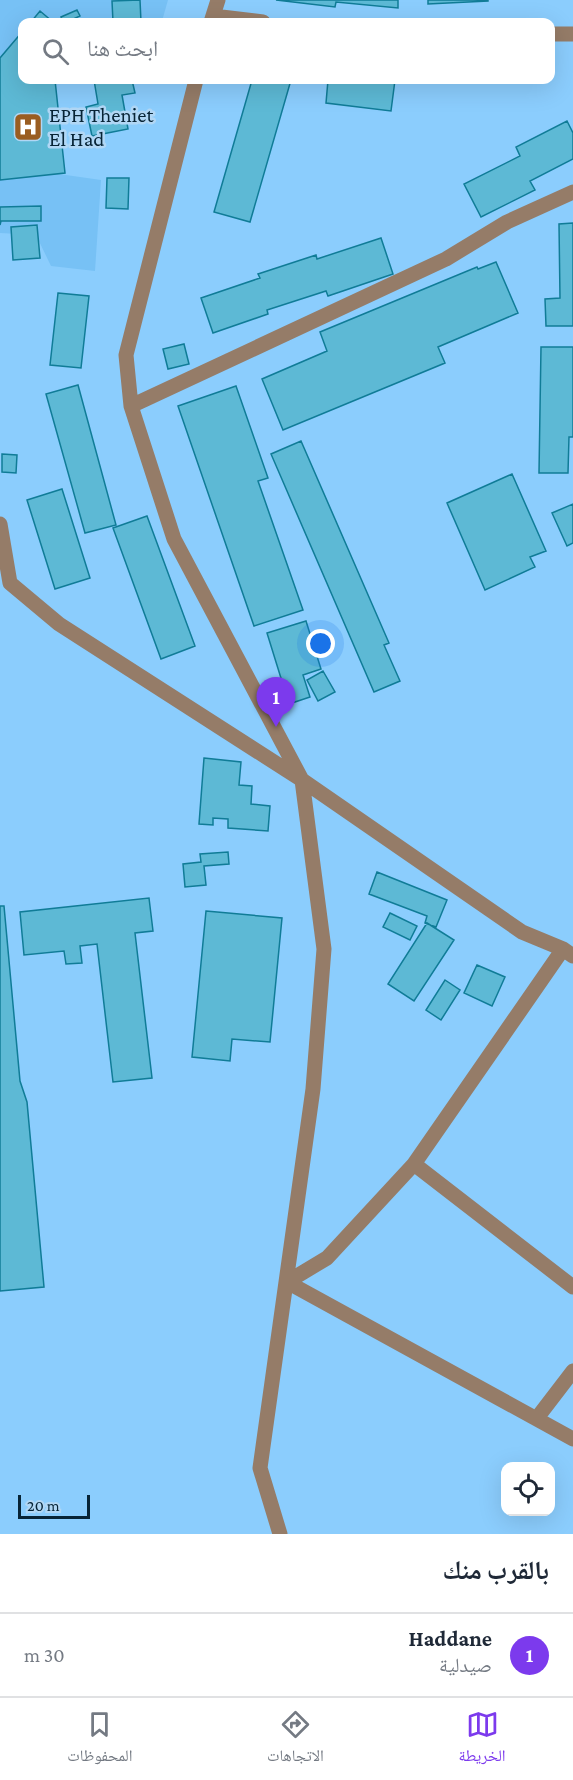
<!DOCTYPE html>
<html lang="ar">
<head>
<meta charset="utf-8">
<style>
  :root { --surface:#fff; --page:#f6f6f7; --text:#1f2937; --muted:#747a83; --line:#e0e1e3; --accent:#7c3aed }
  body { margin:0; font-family:"Crimson Pro","Noto Naskh Arabic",serif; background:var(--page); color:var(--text); direction:rtl }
  .controls { position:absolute; right:18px; bottom:18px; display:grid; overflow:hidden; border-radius:12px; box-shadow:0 6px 24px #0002 }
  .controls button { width:54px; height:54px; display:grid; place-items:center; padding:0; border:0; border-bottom:2px solid var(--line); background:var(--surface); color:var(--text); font:30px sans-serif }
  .scale { position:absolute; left:18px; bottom:15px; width:72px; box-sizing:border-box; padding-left:6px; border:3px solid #072436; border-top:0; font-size:16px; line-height:21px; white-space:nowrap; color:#072436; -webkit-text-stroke:4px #b1d7f5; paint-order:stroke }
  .you { position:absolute; left:321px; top:644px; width:21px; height:21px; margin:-15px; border:4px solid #fff; border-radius:50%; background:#1a73e8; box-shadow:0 0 0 9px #1a73e833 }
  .badge { display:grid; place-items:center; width:39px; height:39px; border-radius:50%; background:var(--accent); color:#fff; font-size:20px; font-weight:700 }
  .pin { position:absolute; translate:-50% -50px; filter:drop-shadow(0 2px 3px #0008) }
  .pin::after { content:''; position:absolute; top:32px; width:21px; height:18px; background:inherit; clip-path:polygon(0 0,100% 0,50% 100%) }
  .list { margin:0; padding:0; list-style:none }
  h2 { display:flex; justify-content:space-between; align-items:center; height:78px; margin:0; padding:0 24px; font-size:26px }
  h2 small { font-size:20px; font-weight:400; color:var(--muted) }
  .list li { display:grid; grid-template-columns:39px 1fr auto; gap:18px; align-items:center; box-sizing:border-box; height:84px; padding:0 24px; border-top:2px solid var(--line) }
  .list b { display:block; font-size:22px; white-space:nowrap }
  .list p { margin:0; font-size:20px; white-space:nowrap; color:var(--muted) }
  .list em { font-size:20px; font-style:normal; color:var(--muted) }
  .icon { flex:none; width:33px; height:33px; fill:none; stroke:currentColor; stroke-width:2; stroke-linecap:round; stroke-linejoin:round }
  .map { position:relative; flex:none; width:573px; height:1534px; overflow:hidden; direction:ltr }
  .search { position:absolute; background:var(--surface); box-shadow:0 6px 24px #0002; left:18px; right:18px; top:18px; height:66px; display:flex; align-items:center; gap:15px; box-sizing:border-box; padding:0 21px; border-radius:12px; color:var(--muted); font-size:22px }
  .sheet { height:162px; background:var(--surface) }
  nav { display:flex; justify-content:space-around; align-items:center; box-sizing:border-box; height:84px; border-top:2px solid var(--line); background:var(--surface); font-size:16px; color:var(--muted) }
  nav a { display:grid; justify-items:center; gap:3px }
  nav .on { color:var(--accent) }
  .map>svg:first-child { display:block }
  .built { fill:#77c1f5 }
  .building { fill:#5db9d5; stroke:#107c97; stroke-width:1.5 }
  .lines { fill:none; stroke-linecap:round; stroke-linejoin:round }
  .minor { stroke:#957c68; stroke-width:15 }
  .labels { text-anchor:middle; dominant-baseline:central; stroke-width:5; stroke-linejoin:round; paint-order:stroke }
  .poi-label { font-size:21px; fill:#072436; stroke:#b1d7f5; text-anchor:start }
</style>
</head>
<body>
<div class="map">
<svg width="573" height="1534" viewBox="0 0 573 1534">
  <rect width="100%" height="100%" fill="#8bcdfd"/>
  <!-- built -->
  <path class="built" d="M0,0H168L162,21L159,22H22V80H55L59,174L101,180L95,271L51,266L36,235L0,233Z"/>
  <!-- building -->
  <path class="building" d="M140,0L141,22H113L112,1Z
    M276,0H398V8L336,2L335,7Z
    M428,0H488V1L428,4Z
    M77,10L80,16L67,22H63L61,17Z
    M40,11L53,22H31Z
    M22,32V80H55L65,173L0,180V58Z
    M94,80H132L135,93L122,95L128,129L92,136L86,107L98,104Z
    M252,80H291L250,222L214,212Z
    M328,80H395L391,111L326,103Z
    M567,121L573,133V159L530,181L535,190L481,217L464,184L520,156L516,147Z
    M107,178H129L128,209L106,208Z
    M41,206V221H1L0,225V207Z
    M573,223V326H546L545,299L560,298L559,224Z
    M37,225L40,258L13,260L11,227Z
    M381,238L393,274L328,296L326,291L267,310L268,314L213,333L201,298L260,278L258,274L316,255L317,259Z
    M496,262L518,313L438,347L445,363L283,430L262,379L327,351L320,332L477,267L478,269Z
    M58,293L89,296L81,368L50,365Z
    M184,344L189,364L168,369L163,349Z
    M541,347H573V437H569L568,473H539Z
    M78,385L116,525L85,533L46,394Z
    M236,386L268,478L258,481L303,610L254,626L178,406Z
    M301,441L389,643L384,645L400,681L374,692L271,454Z
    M2,454L17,455L16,473L2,472Z
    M512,474L546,551L530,557L535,567L485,590L447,503Z
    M62,489L90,578L55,589L27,500Z
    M573,504V543L567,546L552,513Z
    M147,516L195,646L161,659L113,528Z
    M306,621L321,669L303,675L310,697L289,704L267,633Z
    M323,671L335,692L318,701L307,680Z
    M204,758L241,762L239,785L252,786L251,804L270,806L268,831L228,828V819L213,818V825L199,824Z
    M228,852L229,864L204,866L206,885L185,887L183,864L201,862L200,854Z
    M377,872L447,900L436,927L425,923L427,916L369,894Z
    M149,898L153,931L135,933L152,1078L113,1082L97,944L80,946L82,963L66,964L64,951L24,955L20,912Z
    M0,906H4L20,1081L27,1102L44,1287L0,1291Z
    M206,911L282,918L270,1042L232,1039L230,1061L192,1057Z
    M390,913L417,926L410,940L383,927Z
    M427,923L454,940L414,1001L388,984Z
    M477,965L505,977L492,1006L464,993Z
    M445,980L460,990L441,1020L426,1010Z"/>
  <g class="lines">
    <!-- minor -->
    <path class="minor" d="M213,16L263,22
      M211,22L218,0
      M550,34H573
      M196,80L126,355L131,406L174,539L302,780L324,949L313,1089L260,1468L280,1534
      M131,406L446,259L507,222L573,192
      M0,524L10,583L59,624L302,780L522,932L563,949L573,956
      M563,949L414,1164L573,1287
      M287,1282L573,1439
      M287,1282L327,1258L414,1164
      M537,1418L573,1371"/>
  </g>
  <!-- icons -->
  <defs>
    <g id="hospital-square" transform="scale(1.5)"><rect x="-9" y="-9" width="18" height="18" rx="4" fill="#9a5d21" stroke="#b1d7f5"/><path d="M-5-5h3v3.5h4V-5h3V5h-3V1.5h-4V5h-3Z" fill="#fff"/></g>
  </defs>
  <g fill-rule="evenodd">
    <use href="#hospital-square" x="28" y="127"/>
  </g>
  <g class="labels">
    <!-- poi labels -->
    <g class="poi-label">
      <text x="49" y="115">EPH Theniet<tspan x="49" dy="24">El Had</tspan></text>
    </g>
  </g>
</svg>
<div class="controls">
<button><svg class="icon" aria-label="locate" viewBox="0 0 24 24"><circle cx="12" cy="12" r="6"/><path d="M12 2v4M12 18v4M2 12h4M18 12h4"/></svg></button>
</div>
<div class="scale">20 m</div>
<div class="you"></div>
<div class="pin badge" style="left:276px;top:727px">1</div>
<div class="search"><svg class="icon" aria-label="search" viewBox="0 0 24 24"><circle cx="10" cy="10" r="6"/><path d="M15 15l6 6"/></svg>ابحث هنا</div>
</div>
<section class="sheet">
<h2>بالقرب منك<small></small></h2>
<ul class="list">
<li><span class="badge">1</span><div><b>Haddane</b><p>صيدلية</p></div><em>30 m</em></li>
</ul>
</section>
<nav>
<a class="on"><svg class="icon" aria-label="map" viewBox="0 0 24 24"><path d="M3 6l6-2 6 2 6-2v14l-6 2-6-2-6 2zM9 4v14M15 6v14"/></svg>الخريطة</a>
<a><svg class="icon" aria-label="directions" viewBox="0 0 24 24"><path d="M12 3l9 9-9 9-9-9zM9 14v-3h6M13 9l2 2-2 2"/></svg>الاتجاهات</a>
<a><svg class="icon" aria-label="saved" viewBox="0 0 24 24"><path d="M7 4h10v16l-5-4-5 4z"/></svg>المحفوظات</a>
</nav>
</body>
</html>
